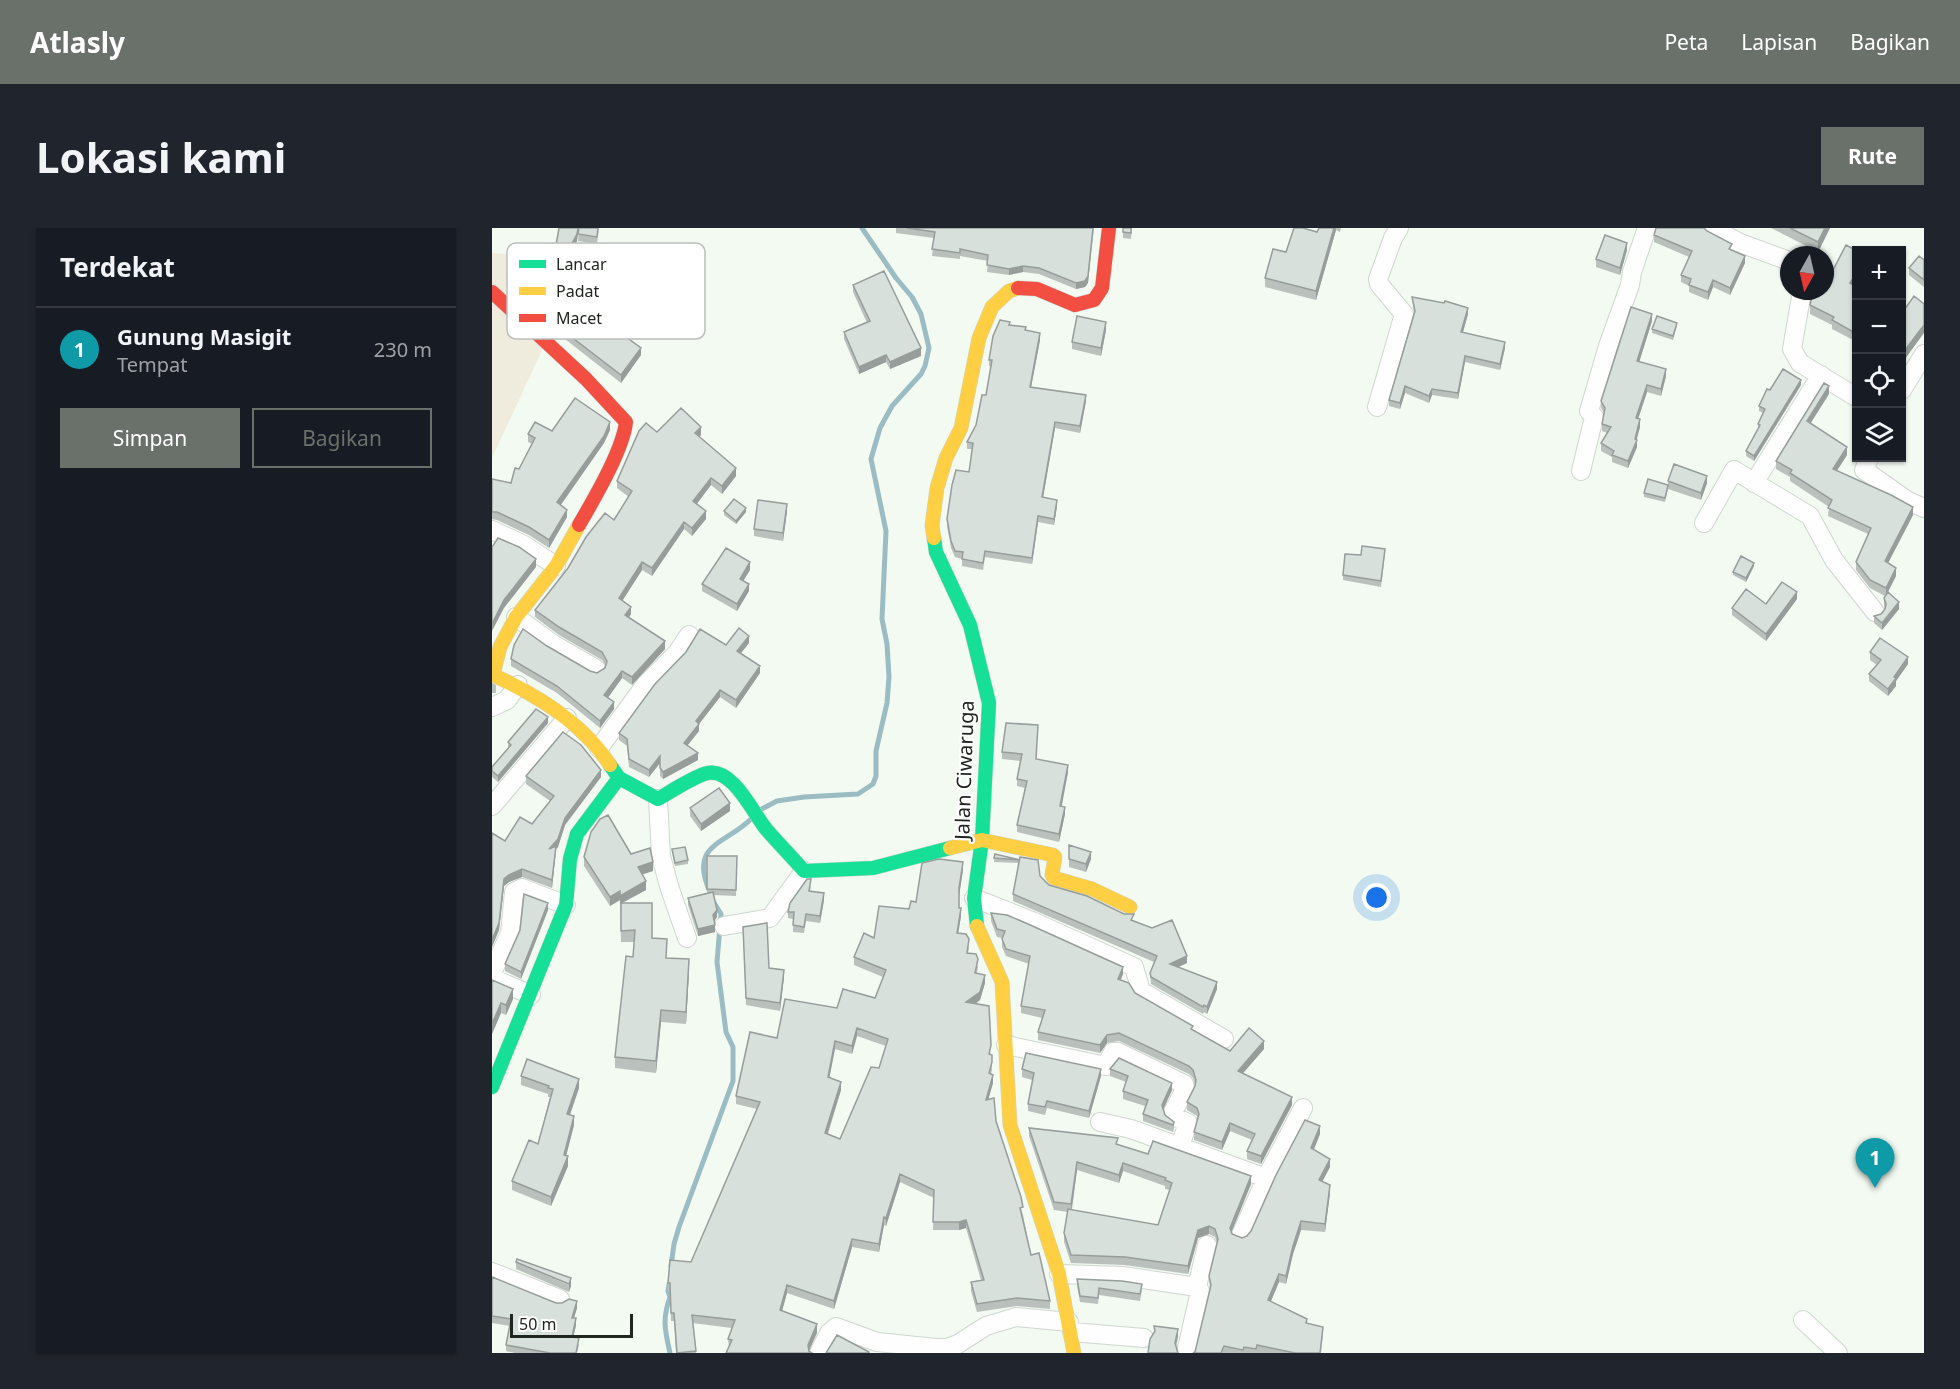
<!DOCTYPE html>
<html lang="id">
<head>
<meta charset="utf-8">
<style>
  :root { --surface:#171b24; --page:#20242c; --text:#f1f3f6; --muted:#9ea1a6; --line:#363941; --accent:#6a706a }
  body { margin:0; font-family:"Noto Sans",sans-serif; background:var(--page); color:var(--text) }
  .controls { position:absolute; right:18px; top:18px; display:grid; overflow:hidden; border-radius:0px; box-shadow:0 2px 4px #0004 }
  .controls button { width:54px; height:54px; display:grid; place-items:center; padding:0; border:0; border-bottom:2px solid var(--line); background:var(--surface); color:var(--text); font:30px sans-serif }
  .compass { position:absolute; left:1288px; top:18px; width:54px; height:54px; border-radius:50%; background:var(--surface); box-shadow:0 2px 4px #0004; rotate:188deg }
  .scale { position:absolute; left:18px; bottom:15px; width:123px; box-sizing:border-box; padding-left:6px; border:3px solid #202520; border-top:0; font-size:16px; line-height:21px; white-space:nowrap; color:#202520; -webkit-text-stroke:4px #fff; paint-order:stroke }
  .you { position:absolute; left:885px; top:670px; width:21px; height:21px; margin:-15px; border:4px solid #fff; border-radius:50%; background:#1a73e8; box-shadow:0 0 0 9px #1a73e833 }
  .badge { display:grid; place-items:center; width:39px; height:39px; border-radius:50%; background:var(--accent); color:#fff; font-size:20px; font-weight:700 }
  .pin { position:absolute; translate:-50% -50px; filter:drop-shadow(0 2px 3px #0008) }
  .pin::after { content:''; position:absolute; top:32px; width:21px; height:18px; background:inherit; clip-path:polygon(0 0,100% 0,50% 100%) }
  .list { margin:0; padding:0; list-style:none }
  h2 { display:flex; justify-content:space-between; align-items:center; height:78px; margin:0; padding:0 24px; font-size:26px }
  h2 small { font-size:20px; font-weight:400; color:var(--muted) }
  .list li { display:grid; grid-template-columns:39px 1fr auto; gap:18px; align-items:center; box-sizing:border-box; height:84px; padding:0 24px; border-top:2px solid var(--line) }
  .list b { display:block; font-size:22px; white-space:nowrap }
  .list p { margin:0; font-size:20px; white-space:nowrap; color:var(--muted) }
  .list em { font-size:20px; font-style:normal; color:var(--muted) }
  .actions { display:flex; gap:12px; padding:18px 24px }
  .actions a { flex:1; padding:14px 0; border:2px solid var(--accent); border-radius:0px; text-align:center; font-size:21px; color:var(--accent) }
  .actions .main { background:var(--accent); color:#fff }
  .icon { flex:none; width:33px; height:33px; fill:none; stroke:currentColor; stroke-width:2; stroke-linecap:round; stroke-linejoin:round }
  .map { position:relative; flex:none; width:1432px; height:1125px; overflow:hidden; border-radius:0px }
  header { display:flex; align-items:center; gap:36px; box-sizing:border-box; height:84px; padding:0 30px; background:var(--accent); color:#fff }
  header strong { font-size:28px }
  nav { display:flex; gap:33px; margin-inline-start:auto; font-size:21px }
  .intro { display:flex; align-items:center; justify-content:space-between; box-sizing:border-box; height:144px; padding:0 36px }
  h1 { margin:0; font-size:42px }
  .button { padding:15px 27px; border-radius:0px; background:var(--accent); color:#fff; font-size:21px; font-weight:700 }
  main { display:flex; gap:36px; padding:0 36px }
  aside { flex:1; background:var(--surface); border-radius:0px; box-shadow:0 2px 4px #0004 }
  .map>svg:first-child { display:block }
  .green { fill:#f0ecdd }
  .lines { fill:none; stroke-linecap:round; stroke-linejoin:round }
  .stream { stroke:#9abcc2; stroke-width:5 }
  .street-casing { stroke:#d0d6d0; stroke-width:20 }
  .fast-casing { stroke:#d0d6d0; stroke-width:15 }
  .slow-casing { stroke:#d0d6d0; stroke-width:15 }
  .jam-casing { stroke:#d0d6d0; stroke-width:15 }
  .street { stroke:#fdfefd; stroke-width:18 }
  .fast { stroke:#16e098; stroke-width:14 }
  .slow { stroke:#ffcf43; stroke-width:14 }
  .jam { stroke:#f24e42; stroke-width:14 }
  .wall { fill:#bac1bd; fill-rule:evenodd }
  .shaded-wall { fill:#979d9a }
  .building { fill:#d8e0dc; stroke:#979d9a; stroke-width:1.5; fill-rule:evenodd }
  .labels { text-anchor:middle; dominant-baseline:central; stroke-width:4.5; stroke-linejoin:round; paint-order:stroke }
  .street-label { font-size:20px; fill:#202520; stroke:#fff }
  .key { fill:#fff; stroke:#bcbebc; stroke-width:1.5 }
  .key-label { font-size:16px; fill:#202520 }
</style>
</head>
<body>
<header>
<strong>Atlasly</strong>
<nav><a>Peta</a><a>Lapisan</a><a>Bagikan</a></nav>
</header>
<div class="intro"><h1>Lokasi kami</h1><a class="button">Rute</a></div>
<main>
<aside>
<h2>Terdekat<small></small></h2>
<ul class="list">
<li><span class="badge" style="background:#0f9aa8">1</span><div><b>Gunung Masigit</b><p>Tempat</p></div><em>230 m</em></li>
</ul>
<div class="actions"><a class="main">Simpan</a><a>Bagikan</a></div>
</aside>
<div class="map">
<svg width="1432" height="1125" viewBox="0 0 1432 1125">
  <rect width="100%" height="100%" fill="#f2faf2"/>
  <!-- green -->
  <path class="green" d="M0,25L92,32L0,230Z"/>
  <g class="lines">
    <!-- stream -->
    <path class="stream" d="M268,582L285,573L312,569L366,566L381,556L384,548V523L395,475L397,449L395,416L390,391L394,303L379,231L388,200L400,178L429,146L433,138L437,120L429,86L420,69L404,50L370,0
      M218,664C196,615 234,617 260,590
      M179,1038L182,1016L187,999L241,853V819L234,804L225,734L229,686L221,673
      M177,1056L176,1063L178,1069C170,1091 173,1103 178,1125"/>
    <!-- street casing -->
    <g class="street-casing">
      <path id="street" d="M1220,0L1248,15L1297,33
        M1308,63L1309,69L1300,121L1308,135L1364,169
        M1410,162L1432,126
        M885,179L912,86L887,56L886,51L901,10L907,0
        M1377,230L1372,242L1416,273L1432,280
        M1089,243L1102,189L1097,183L1116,118L1138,57L1140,44L1155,0
        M1262,255L1329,147
        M1212,295L1242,242L1318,288L1342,332L1383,384
        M0,302L32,317L64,338
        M24,389L61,416L104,441
        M0,479L15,472L26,457
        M107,520L154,456L185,425L197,407
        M166,571L169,628L177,658L195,710
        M0,578L75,490
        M482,670L540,693L642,739L649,763L732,811
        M232,698L278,690L312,643
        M0,745L18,705L22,664L30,660L74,677
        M0,750L39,767
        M514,817L614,838L621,824H626L692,856L693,861L681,884L683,889L696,895L688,918
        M608,894L639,901L774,950
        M749,1007L774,950L811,880
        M0,1044L68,1071
        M567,1046L631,1048L705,1059
        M1311,1092L1346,1125
        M580,1104L652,1110
        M327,1125L337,1105L344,1099L385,1114L444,1120H455L466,1116L494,1098L524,1089L577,1094
        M694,1125L708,1063L705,1059L715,1017"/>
    </g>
    <!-- fast casing -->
    <g class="fast-casing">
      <path id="fast" d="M442,310L444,324L478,397L497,475L490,612L482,670L485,698
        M127,550L166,571C178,564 204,547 216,545C241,540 261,585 274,601C286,615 300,629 312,643L381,640L458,620
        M0,859L74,677L78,631L85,606L127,550L118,537"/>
    </g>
    <!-- slow casing -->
    <g class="slow-casing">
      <path id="slow" d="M87,297L64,338L24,389L8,419L1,447C45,467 91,495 118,537
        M442,310L440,298L445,260L454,230L469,200L487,110L500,79L517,63L526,60
        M458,620L490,612L561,627L563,629L560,647L562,650L600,661L638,679
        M485,698L510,754L518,897L567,1046L582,1125"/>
    </g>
    <!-- jam casing -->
    <g class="jam-casing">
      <path id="jam" d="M526,60L545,61L583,77L602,72L610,60L617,0
        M0,64L94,151L134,194C131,222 102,271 87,297"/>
    </g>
    <!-- street -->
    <use href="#street" class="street"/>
    <!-- fast -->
    <use href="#fast" class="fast"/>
    <!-- slow -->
    <use href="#slow" class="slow"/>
    <!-- jam -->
    <use href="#jam" class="jam"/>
  </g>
  <!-- wall -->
  <path class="wall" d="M87,0H107L105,16L86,13Z
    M404,0H602L596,55L593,59L584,61L547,46L531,44L517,47L495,44L496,33L468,28V31L440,28L442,10L404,5Z
    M631,0H640L639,11L631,10Z
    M827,0H849L848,4L844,2L824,72L773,59V50L794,24L825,4Z
    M1279,0H1338L1326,24Z
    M1215,3L1240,22L1253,35L1238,67L1221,59L1216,72L1197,64V58L1189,54V47L1197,29L1162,14V7Z
    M85,13L78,26L64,24V17Z
    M1135,22L1128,47L1104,39V31Z
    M1365,23V52L1362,58L1365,60V114L1340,101V97L1318,86V77L1340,44Z
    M1432,32V59L1417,47V40Z
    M17,48L63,57L47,87L17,59Z
    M84,53L103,86L149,127L129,155L73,111V104L86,86Z
    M361,57L429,128L398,141L394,134L367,146L352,111V104L375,95L361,64Z
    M920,69L976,86L971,104L1013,120L1008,142L973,134L966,171L940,167L937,175L913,165L908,181L897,178V172L922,85Z
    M1160,93L1147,134L1174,148L1169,168L1155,164L1146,191L1148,199L1144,212L1145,219L1136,240L1120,234V229L1109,223V215L1115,205L1110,203V196L1112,185L1109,180V173Z
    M518,97L534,102L548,112L539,159L594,173L588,205L563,200L551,269L565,278L562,297L546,294L540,336L493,329L491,342L470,338V331L463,329L459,320L455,298V291L477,244L480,221H475V214L484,197L494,167L499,139L497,138V132Z
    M1185,98L1181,112L1160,105V101Z
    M614,102L609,128L580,121V114Z
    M1309,157L1262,233L1254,228V223L1266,201V196L1271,185L1267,183V178L1278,162Z
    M1337,166L1318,195L1355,227L1345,242L1421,287L1396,335L1404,348L1394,366L1407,381L1390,402L1382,395V388L1389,386L1393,381L1392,377V370L1393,368L1378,360L1364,342V334L1376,306L1336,288L1337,279L1298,253V249L1284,241V233Z
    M118,202L112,215L69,277L75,289L57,320L37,307L5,292L0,291V251L19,255L40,216L36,214V206L60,203Z
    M165,204L209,207L207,209L244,248L230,266L219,257L204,276L214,291L200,308L192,301L160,348L150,342L130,373L139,386L137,390L173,421L140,457L130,450L116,470L122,481L108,500L65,465L19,438V431L55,418L98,443L105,445L113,440L114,438L110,432L67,407L43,389V382L122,292L137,269L125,260V253Z
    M1176,253L1215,255L1209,272L1176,261L1173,274L1152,269V265L1176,257Z
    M232,283L254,284L244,296L232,287Z
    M295,283L291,313L262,308V301Z
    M893,326L889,359L851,352V347L869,327Z
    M1262,338L1254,354L1241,347V344Z
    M258,342L251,353L257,363L245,383L210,363V356Z
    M1305,371L1274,413L1240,387V380Z
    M257,415L249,425L268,445L244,480L228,469L207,496V503L195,517L206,532L171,551L168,548V535L157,549L137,539L135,518L127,512V505L234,417Z
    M1378,424L1416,436L1404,453V458L1396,468L1377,453V446L1385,437L1378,432Z
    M0,455L4,457V465H0Z
    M56,495L6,554L0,549V539L16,521V514Z
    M514,495L544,531L576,544L570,578L573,586L567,614L525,604V597L533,560L525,558V551L528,533L510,531V524Z
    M34,548L109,549L73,597L66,619L64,621L60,660L30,649L17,654L12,658L7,702L0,719V605L13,613L40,596L58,573L34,556Z
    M198,580L238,583L209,603L198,588Z
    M577,617L599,631L594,644L577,639Z
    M180,621L196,632V636L183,638Z
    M139,626L161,643L150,646L154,662L130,675L160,710L175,730L197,743L194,796L169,794L164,845L123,840V829L141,729L142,714H129L128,672L118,678L92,638V629Z
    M503,626L528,632L557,657L642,693L695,735L686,739L725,761L715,786L712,784L711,786L659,756L658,745L662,734L521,673V666L527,635L502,634Z
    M215,628H245L244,668L221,667L225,689L222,693L223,704L206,708L196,677V670L215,665Z
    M471,642L467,668V680L469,688L466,705L477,720L476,725L486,739L485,745L493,755L488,772L483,776L499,827L500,842L499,846L501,855L496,871L504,893L531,987L539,1027L558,1073V1081L525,1078L485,1084L479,1063V1054L489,1052L474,1000L467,1002H441L442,970L408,954L394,998L392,997L387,1024L360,1019L342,1081L295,1065L290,1083L325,1105L237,1119L236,1111L240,1100L200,1095L204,1125H184L182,1093H179L178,1063H176V1055L199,1034L265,881L244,876V868L285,810L345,780L383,770L391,749L362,737V729L382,710L417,681L424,674ZM365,808L394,818L387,840L348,911L336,906L349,862L337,849L343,821L360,826Z
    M319,658L318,663L332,672L328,695L314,693L312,705L301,704V691L296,690V684Z
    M56,682L29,751L13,743V736L28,702Z
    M499,685L631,746L628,752L643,765L701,802L738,823L772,821L751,845L800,877L769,936L755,931V923L760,912L738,903L730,922L702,912V904L706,891L705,888L695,882V874L703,857L701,850L697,846L627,813L615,815L608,825L546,812V804L550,790L529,785V778L537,736L514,728L510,719V710L505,709L499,693Z
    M251,699L277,740L292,749L288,783L254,777Z
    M0,752L21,771L14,787L9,785L0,806Z
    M530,841L609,848L597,890L555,880L553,887L536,883V876L540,852L530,849Z
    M618,841L680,862L671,881L673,887L682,894V901L681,904L651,893V886L653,878L631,871V863L634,854L618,848Z
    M29,848L87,860L78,887L82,897L74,928L76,938L59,978L20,962V953L46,916L58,869H56V866L29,857Z
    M537,900L626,917L759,956L739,1004L740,1006L750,1010L755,1008L759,1003L828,906L821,922L838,939L830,953L838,965L833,1004L809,1002L801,1026L794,1056L787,1054L779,1073L815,1095L831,1107L829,1125H701L703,1124L718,1061L717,1048L725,1015L723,1009L717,1006L706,1010L696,1046L633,1037L579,1035L572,1014V1005L576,984L562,982L537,908ZM585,942L627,955L631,943L673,958V961L678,962L666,997L580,982Z
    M24,1034L79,1058L77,1064L24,1041Z
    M0,1049L64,1075L85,1080L82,1090L84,1097L81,1109L87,1117L85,1125H23L14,1123V1117L18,1098L0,1095Z
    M585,1051L650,1062L648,1073L607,1067L606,1076L588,1074L585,1058Z"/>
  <!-- shaded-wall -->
  <path class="shaded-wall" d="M86,0H87L85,13L78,26V19Z
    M601,0L596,55L593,59L584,61V55Z
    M842,0H844V2L824,72V63Z
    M1333,0H1338L1326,24V14Z
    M1135,15V22L1128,47V40Z
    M1253,28V35L1238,67V60Z
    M531,38V44L517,47V41Z
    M1365,44V52L1358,64V55Z
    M63,46V57L47,87V76Z
    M1221,52V59L1216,72V64Z
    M976,80V86L969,111V104Z
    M1160,86V93L1145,141V133Z
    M614,94V102L609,128V120Z
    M1432,97V105L1410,135V126Z
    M548,105V112L538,165V159Z
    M1013,114V120L1008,142V136Z
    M149,120V127L129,155V147Z
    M429,120V128L398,141V134Z
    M394,127V134L367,146V139Z
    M973,128V134L966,171V165Z
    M1174,141V148L1169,168V161Z
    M1309,152V157L1262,233V228Z
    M1155,157V164L1144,197V190Z
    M913,158V165L908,181V175Z
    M1337,158V166L1315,201V193Z
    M940,161V167L937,175V168Z
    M594,167V173L588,205V198Z
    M1148,191V199L1144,214L1145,212V219L1136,240V233Z
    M118,194V202L112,215L65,282V274Z
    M563,194V200L550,276V269Z
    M209,199V207L203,213V205Z
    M1355,219V227L1341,249V241Z
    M244,240V248L230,266V258Z
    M1215,248V255L1209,272V265Z
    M219,250V257L201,281V273Z
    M565,272V278L562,297V291Z
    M295,276V283L291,313V305Z
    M1421,279V287L1393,341V333Z
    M254,280V284L244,296V293Z
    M75,282V289L57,320V312Z
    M214,283V291L200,308V300Z
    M546,288V294L540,336V330Z
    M192,294V301L160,348V340Z
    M44,331V339L12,380L0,403V396L12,372Z
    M150,334V342L127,378V370Z
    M258,334V342L248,358V351Z
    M1262,335V338L1254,354V350Z
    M1404,340V348L1394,368V360Z
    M257,356V363L245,383V376Z
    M1305,364V371L1274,413V406Z
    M1407,374V381L1390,402V395Z
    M139,379V386L133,395V387Z
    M257,408V415L245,430V423Z
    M173,413V421L140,457V449Z
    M1416,429V436L1404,453V458L1396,468V461L1402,449Z
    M268,438V445L244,480V472Z
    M130,443V450L112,475V467Z
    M228,462V469L207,496V503L192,522V515L204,493Z
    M122,474V481L108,500V493Z
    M56,489V495L6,554V548Z
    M206,525V532L171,551V544Z
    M168,528V535L157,549V542Z
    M576,537V544L568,585V578Z
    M109,542V549L73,597L66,619L64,621L60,660L57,621L73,590Z
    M238,575V583L209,603V596Z
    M573,579V586L567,614V606Z
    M599,624V631L594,644V636Z
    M161,634V643L146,648V639Z
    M471,634V642L467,668V660Z
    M30,641V649L17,654L12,658L7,702L0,719V712L12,651L17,647Z
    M154,653V662L128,676V668Z
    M128,663V672L118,678V669Z
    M332,665V672L328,695V688Z
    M56,675V682L29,751V744Z
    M469,680V688L465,713V705Z
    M225,682V689L221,695V687Z
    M223,697V704L206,708V701Z
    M695,728V735L678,743V736Z
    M197,731V743L194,796V784Z
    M631,739V746L626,759V751Z
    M292,742V749L288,783V775Z
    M493,747V755L488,772L474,783V774Z
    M725,754V761L715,786V779Z
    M21,761V771L14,787V777Z
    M9,775V785L0,806V796Z
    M169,782V794L164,845V833Z
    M365,800V808L360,826V818Z
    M615,807V815L608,825V817Z
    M343,813V821L336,857V849Z
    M772,813V821L746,851V843Z
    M609,841V848L597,890V883Z
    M501,847V855L494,880V872Z
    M87,851V860L75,895V886Z
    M349,854V862L333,913V905Z
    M680,855V862L670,884V877Z
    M800,869V877L769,936V928Z
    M82,888V897L72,936V927Z
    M738,895V903L730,922V914Z
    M828,898V906L819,929V920Z
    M76,928V938L59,978V969Z
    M838,931V939L827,960V952Z
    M585,934V942L579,985V976Z
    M631,935V943L627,955V947Z
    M408,946V954L394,998V990Z
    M759,948V956L738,1008V1000Z
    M838,957V965L833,1004V996Z
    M392,989V997L387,1024V1016Z
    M474,992V1000L467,1002V994Z
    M809,993V1002L801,1026L794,1056V1048L801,1018Z
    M717,998V1006L706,1010L696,1046V1038L706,1002Z
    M360,1011V1019L342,1081V1073Z
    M787,1046V1054L776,1080V1072Z
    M79,1050V1058L77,1064V1056Z
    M295,1057V1065L288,1090V1082Z
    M85,1073V1080L80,1096V1090Z
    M84,1090V1097L80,1116V1109Z
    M325,1096V1105L316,1125V1117Z
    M686,1101V1109L683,1123V1115Z"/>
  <!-- building -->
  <path class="building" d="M67,0H86L85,6L78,19L64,17Z
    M87,0H106L105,9L86,6Z
    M415,0H601L596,48L593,53L584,55L547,40L531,38L517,41L495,37L496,27L468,21V25L440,21L443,4Z
    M631,0H639V5L631,4Z
    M802,0H811L825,4L827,0H842L824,63L773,50L781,21L794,24Z
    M1164,0H1212L1215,3L1240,16L1237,21L1253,28L1238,60L1221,52L1216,64L1197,57L1199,51L1189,47L1200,23L1162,7Z
    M1298,0H1333L1326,14Z
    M1113,7L1135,15L1128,40L1104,31Z
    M1354,17L1365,23V44L1358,55L1365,60V106L1340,92L1342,89L1318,77L1321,63H1333V41L1340,44Z
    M1427,28L1432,32V52L1417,40Z
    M392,43L429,120L398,134L394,127L367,139L352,104L378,93L361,57Z
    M100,51L103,86L149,120L129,147L73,104L87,85L84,53Z
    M1422,68L1432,76V97L1410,126V85Z
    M920,69L952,75L953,73L976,80L969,104L1013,114L1008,136L973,128L966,165L940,161L937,168L913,158L908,175L897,172L923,83Z
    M1139,79L1160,86L1145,133L1174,141L1169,161L1155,157L1144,190L1148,191L1143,211L1145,212L1136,233L1120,227L1122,223L1109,215L1119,199L1110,196L1113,180L1109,173Z
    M585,88L614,94L609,120L580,114Z
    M1165,88L1185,95L1181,108L1160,101Z
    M508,92L518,94L517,97L534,99L533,102L548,105L538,159L594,167L588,198L563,194L550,269L565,272L562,291L546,288L540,330L493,323L491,335L470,331L471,324L463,323L459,313L455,291L460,257L464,242L477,244L481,215L475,214L484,197L490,167H494L500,132H497L501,108Z
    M1291,141L1309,152L1262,228L1254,223L1268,197L1266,196L1273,181L1267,178L1275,161L1278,162Z
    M1332,155L1337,158L1315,193L1355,219L1341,241L1399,267L1421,279L1393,333L1404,340L1394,360L1378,352L1364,334L1379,300L1336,280L1340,272L1298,245L1300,242L1284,233Z
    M83,170L118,194L112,208L65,274L75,282L57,312L37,299L5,284H0V251L19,255L23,240L27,241L43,210L36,206L43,194L60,203Z
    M189,180L209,199L203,205L244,240L230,258L219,250L201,273L214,283L200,300L192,294L160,340L150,334L127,370L139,379L133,387L173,413L140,449L130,443L112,467L122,474L108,493L65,458L19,431L22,417L31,401L55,418L98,443L105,445L113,440L115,433L110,424L67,399L43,382L76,340L94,309L113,285L122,292L140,263L125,253L147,203L154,195L165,204Z
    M1182,236L1215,248L1209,265L1176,253Z
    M1156,251L1176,257L1173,270L1152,265Z
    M242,271L254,280L244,293L232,283Z
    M266,272L295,276L291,305L262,301Z
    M6,310L27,319L44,331L12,372L0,396V319Z
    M870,318L893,321L889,353L851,347L853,326L869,327Z
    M234,320L258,334L248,351L257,356L245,376L210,356Z
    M1249,328L1262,335L1254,350L1241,344Z
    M1290,354L1305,364L1274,406L1240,380L1254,361L1274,376Z
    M1396,364L1407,374L1390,395L1382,388L1389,386L1393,381L1394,376L1392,370Z
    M247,400L257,408L245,423L268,438L244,472L228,462L204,493L207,496L192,515L206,525L171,544L168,540V528L157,542L137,531L135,511L127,505L163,456L194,424L208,401L234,417Z
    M1388,410L1416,429L1402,449L1404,450L1396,461L1377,446L1389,432L1378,424Z
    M44,481L56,489L6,548L0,543V539L19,517L16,514Z
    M514,495L546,497L544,531L576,537L568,578L573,579L567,606L525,597L535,553L525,551L530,526L510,524Z
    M71,504L89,517L109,542L73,590L66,611L57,621L64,618L60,652L30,641L17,647L12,651L7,695L0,712V605L13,613L28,589L40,596L62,568L34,548Z
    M227,560L238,575L209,596L198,580Z
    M116,587L139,626L158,620L161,634L146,639L154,653L128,668V663L118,669L92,629L99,604L108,591Z
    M577,617L599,624L594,636L577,631Z
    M193,619L196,632L183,635L180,621Z
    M503,626L528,632L502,630Z
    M215,628H245L244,662L215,661Z
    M528,629L546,632L548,648L557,657L595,668L632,686H642L639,692L660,700L680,692L695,728L678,736L725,754L715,779L712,777L711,779L659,749L658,745L665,728L521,666Z
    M447,631L471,634L467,660V680H469L465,705L474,706L477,711L475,725L484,726L486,731L483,745L493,747L488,764L474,774L497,778L499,817L497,826L500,827V834L497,845L501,847L494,872L502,870L504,893L529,969L531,979L528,980L539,1027L547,1025L558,1073L525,1070L485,1076L479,1054L492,1052L474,992L467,994H441L442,962L408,946L394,990L392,989L387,1016L360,1011L342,1073L295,1057L288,1082L325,1096L316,1117L317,1123L320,1125H234L240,1112L236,1111L243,1092L200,1087L204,1123L185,1125L182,1085H179L178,1055H176L178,1032L199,1034L268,874L244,868L258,804L285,810L293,771L345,780L351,761L383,770L394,742L362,729L372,705L382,710L387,678L417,681L419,673L424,674L430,635ZM365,800L396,811L387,840L379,839L348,911L333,905L349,854L336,849L343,813L360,818Z
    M315,651H319L317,663L332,665L328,688L314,686L312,699L301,697L302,684H296L298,675Z
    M221,664L225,682L221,687L223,697L206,701L196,670Z
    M32,666L56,675L29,744L13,736L28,702Z
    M129,675H160V710L175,711L174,730L197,731L194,784L169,782L164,833L123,829L134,728L141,729L143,702L129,703Z
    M499,685L515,687L536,696L631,739L626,751L637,755L643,765L701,798L699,801L738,823L757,800L772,813L746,843L800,869L769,928L755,923L763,906L738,895L730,914L702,904L707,886L705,880L695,874L703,858L704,852L701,842L697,838L627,805L615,807L608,817L546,804L553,782L529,778L538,728L514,721L510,711L513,703L505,701Z
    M275,695L277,740L292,742L288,775L254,770L251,699Z
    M0,752L21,761L14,777L9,775L0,796Z
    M534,825L609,841L597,883L555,873L553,879L536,876L542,845L530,841Z
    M627,830L680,855L670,877L673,887L682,894L681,897L651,886L656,872L631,863L636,848L618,841Z
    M35,831L87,851L75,886L82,888L72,927L76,928L59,969L20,953L37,912L46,916L61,861L56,860L57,858L29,848Z
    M813,892L828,898L819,920L838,931L827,952L838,957L833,996L809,993L801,1018L794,1048L787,1046L776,1072L815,1091L814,1095L831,1099L828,1125H803L765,1117L764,1121L752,1119L751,1122L732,1118L729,1125H701L703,1124L719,1057L717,1048L726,1011L723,1001L717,998L706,1002L696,1038L633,1029L579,1027L572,1005L576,981L666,997L680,955L673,952L674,950L631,935L627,947L585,934L579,976L562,974L537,900L626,910L624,916L656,926L661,913L759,948L738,1000L740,1006L750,1010L755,1008L759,1003L784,947Z
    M25,1031L79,1050L77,1056L24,1034Z
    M0,1049L64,1075H70L77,1071L85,1073L80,1090H84L80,1109L87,1110L84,1125H58L14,1117L19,1091L0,1088Z
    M585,1051L630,1053L650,1056L648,1066L607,1060L606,1070L588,1068Z
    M662,1098L686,1101L683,1115L686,1125H687H656L658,1111L663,1103Z
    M345,1107L377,1124V1125H334Z"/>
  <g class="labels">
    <!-- street labels -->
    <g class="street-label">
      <text transform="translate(472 542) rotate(-88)">Jalan Ciwaruga</text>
    </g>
  </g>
  <!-- legend -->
  <rect x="15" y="15" width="198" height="96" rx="9" class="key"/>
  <rect x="27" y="32" width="27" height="8" fill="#16e098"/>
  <rect x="27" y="59" width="27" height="8" fill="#ffcf43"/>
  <rect x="27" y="86" width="27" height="8" fill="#f24e42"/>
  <g class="key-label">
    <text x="64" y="42">Lancar</text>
    <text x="64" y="69">Padat</text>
    <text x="64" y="96">Macet</text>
  </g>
</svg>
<div class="controls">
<button>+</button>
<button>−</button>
<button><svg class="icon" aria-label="locate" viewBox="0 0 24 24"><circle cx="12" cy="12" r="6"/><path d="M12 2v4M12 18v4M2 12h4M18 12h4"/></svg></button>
<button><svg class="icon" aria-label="layers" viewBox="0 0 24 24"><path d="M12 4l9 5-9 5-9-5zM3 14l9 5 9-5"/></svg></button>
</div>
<svg class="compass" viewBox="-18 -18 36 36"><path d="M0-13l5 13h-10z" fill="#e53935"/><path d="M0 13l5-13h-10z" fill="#9ea1a6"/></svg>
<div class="scale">50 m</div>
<div class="you"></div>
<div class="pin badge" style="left:1383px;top:960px;background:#0f9aa8">1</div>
</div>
</main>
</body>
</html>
